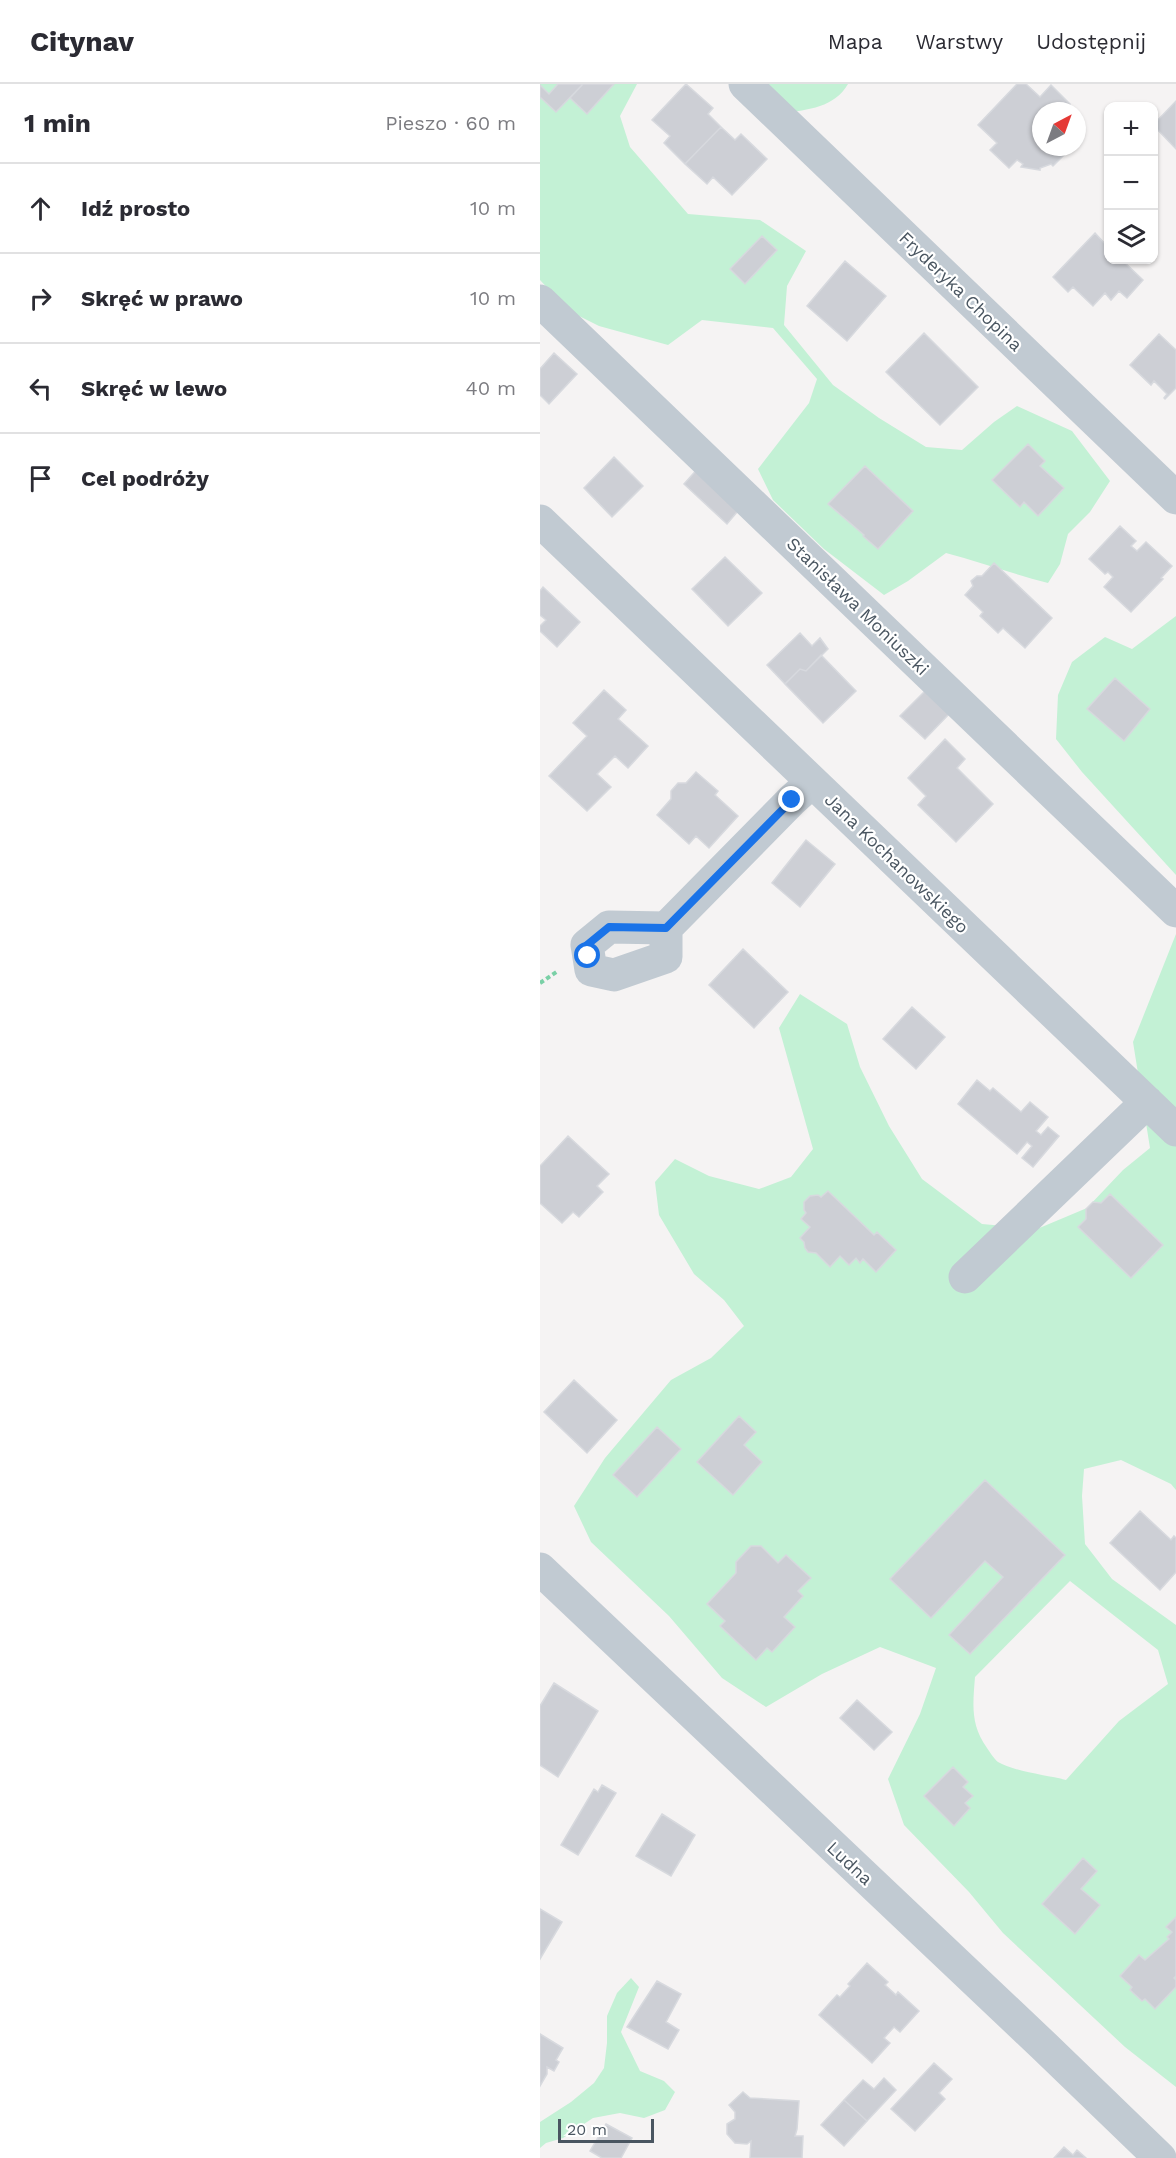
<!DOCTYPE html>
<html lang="pl">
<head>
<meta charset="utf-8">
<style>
  :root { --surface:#fff; --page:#f2f2f3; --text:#2b2b33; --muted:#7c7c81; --line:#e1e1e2 }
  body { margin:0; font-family:"Work Sans",sans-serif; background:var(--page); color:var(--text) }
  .controls { position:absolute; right:18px; top:18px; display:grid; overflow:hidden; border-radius:12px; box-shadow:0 2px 4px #0004 }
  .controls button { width:54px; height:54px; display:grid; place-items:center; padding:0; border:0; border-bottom:2px solid var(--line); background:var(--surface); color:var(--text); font:30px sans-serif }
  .compass { position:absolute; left:492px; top:18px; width:54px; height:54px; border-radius:50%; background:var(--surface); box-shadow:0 2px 4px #0004; rotate:41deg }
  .scale { position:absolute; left:18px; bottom:15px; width:96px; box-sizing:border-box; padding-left:6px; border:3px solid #4a5661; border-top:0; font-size:16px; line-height:21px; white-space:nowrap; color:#4a5661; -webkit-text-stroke:4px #fff; paint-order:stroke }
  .stop { position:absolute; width:18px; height:18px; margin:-14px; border:4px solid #1a73e8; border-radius:50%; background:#fff }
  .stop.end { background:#1a73e8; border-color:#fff; box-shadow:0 2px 6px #0008 }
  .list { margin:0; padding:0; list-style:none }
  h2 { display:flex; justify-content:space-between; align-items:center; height:78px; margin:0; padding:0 24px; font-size:26px }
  h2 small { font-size:20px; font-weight:400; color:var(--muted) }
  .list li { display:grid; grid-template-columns:39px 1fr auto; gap:18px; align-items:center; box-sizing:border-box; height:90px; padding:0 24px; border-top:2px solid var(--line) }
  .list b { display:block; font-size:22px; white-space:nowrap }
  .list em { font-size:20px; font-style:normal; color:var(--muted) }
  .icon { flex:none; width:33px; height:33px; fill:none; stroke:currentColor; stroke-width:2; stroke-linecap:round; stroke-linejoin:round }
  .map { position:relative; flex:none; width:636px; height:2074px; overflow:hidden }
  header { display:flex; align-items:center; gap:36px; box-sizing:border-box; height:84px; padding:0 30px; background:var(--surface); border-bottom:2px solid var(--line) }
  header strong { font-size:28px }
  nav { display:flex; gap:33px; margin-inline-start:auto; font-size:21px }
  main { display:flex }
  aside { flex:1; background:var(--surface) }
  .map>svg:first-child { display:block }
  .green { fill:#c3f1d5; fill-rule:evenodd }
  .building { fill:#cdcfd5; stroke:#d7d9de; stroke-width:1.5 }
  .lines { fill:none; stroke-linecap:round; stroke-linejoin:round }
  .path { stroke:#7ad0a6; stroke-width:4; stroke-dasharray:4.5 3; stroke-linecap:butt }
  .minor { stroke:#c1cad2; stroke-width:33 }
  .route { stroke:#1a73e8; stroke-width:8 }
  .labels { text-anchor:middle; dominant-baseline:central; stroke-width:4.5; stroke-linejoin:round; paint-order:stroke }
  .street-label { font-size:18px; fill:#4a5661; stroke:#fff }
</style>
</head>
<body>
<header>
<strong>Citynav</strong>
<nav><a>Mapa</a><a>Warstwy</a><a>Udostępnij</a></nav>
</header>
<main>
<aside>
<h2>1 min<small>Pieszo · 60 m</small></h2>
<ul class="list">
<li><svg class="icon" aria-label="ahead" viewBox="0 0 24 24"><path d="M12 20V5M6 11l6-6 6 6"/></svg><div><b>Idź prosto</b></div><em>10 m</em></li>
<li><svg class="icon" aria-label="right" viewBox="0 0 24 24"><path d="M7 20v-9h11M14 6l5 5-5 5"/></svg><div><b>Skręć w prawo</b></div><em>10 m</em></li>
<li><svg class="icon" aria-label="left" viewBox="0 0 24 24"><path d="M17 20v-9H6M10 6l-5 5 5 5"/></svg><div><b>Skręć w lewo</b></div><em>40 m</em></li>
<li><svg class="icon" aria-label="arrive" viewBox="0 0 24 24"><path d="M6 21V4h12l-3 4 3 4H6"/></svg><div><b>Cel podróży</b></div></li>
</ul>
</aside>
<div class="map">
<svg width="636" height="2074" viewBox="0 0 636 2074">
  <rect width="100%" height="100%" fill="#f5f3f3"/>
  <!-- green -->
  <path class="green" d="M0,0H97L80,32L90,63L148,130L220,136L266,167L247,202L244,241L293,301L339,334L386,363L422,366L454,338L477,322L532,347L570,397L550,428L528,450L520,480L508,499C473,490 440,478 406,469L368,497L344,511L284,465L233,416L218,385L269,319L277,295L233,244L162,236L128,261L59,242L29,227L0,196Z
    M205,0H308C295,23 268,26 243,29Z
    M636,532V791L542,688L516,655L518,611L532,578L565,553L592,565Z
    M636,850V1406L631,1400L581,1376L544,1385L542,1412L545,1460L572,1495L636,1541V2003L585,1963L463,1849L429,1808L364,1741L348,1695L380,1630L396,1584L340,1563L282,1590L226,1623L182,1594L129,1532L51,1458L34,1422L65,1374L131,1296L171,1274L204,1242L184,1216L154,1190L119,1131L115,1098L135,1075L169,1092L219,1105L251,1093L273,1065L239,944L260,910L307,940L320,983L349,1042L382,1095L442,1140L497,1145L547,1124L583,1086L610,1064L593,958ZM530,1497L618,1566L628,1600L579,1637L526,1696C506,1691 476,1688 458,1678C454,1675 450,1668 447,1664C430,1640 433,1620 435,1593Z
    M91,1894L99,1903L81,1948L100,1987L124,1997L135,2008L125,2026L104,2034L80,2029L53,2034L23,2054L6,2059L0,2064V2038L31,2018L54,1999L64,1984L67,1959V1932L77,1909Z"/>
  <!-- building -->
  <path class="building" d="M18,0H43L16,28L0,13V1L9,10Z
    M43,0H74L47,30L30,14Z
    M146,0L173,24L168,30L181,43L145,80L124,59L130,52L112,36Z
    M477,0H486L500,13L511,1L530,20L524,27H501V63H525L524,67L526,69L513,82L511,80L500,84V86L481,83L483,80L477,76L469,84L450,66L457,59L438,41Z
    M636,17V65L614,42V40Z
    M181,43L195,56L201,50L227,75L192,111L173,93L167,100L145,80Z
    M555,149L568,163V176H582L603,196L587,214L579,207L571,216L565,209L553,222L533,203L528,208L513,193Z
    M222,152L237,166L205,200L190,185Z
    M305,177L346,212L307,257L267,222Z
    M384,249L438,303L400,341L346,288Z
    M619,250L636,266V304L625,315L624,314L627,310L614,297L611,301L590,281Z
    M14,269L37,290L9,320L0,311V285Z
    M488,360L505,377L500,382L524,404L498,432L484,418L480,423L452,396Z
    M74,373L103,402L72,433L44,404Z
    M160,382L203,421L187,440L144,400Z
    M325,382L373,427L338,465L323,452L324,451L288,420Z
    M580,442L596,457L591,462L597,467L606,458L632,482L621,494L623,495L591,528L564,503L573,493L568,488L565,490L549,475Z
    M185,473L222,509L188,542L152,505Z
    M454,479L512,534L485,564L463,544L458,549L440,532L443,528L425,511L433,502L431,497L437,492H442Z
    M3,503L40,538L17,563L0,547V542L6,536L0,531V507Z
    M260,549L272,562L280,554L288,565L266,587L260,585L245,600L227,581Z
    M281,571L316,607L283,639L245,600L260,585L266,587Z
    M575,594L610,625L584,657L547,625Z
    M388,604L412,627L385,655L360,632Z
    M64,606L86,626L78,635L108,662L88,684L75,672L57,690L71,703L47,727L9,692L47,652L33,639Z
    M405,655L425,675L417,684L453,720L416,758L378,721L386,712L368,694Z
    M156,688L178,707L175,711L198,732L169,764L156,752L149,760L117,731L131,715V707L138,699H146Z
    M266,756L295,780L260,823L232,799Z
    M203,865L248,908L214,944L169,901Z
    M372,923L405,953L376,985L343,955Z
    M437,996L450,1007L453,1004L481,1028L490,1018L508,1033L496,1047L501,1051L508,1043L519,1052L493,1083L482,1074L492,1062L487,1058L477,1070L418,1020Z
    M28,1052L69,1090L57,1102L63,1108L61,1110L39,1133L33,1128L22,1139L0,1119V1082Z
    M288,1107L334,1151L337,1148L356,1166L336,1188L323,1175L320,1179L316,1174L309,1181L300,1172L290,1183L276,1169L268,1168L265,1164L264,1158L260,1154L270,1143L261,1135L266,1129L264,1126V1118L270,1112L278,1111L281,1113Z
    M570,1110L623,1161L591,1194L538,1143L546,1135V1125L553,1118L561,1119Z
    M34,1296L77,1336L47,1369L4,1328Z
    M199,1332L216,1348L204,1361L222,1378L193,1411L157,1378Z
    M117,1343L141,1365L97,1413L73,1391Z
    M445,1396L525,1471L430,1570L409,1551L463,1493L445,1477L391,1534L350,1495Z
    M600,1427L631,1456L634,1452L636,1454V1488L620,1506L570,1459Z
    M211,1462H221L238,1479L246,1471L271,1494L258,1507L263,1512L244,1533L255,1543L232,1568L227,1564L216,1576L180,1542L185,1537L167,1520L196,1489V1478Z
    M14,1599L58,1627L18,1693L0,1681V1622Z
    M317,1616L352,1648L334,1666L300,1634Z
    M413,1683L428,1698L423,1703L433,1712L425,1719L430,1724L414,1742L384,1712Z
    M62,1701L76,1709L38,1771L21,1761L54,1705L58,1708Z
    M122,1730L155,1751L131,1792L96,1772Z
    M543,1774L557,1787L541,1805L560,1821L535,1850L502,1820Z
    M0,1825L22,1838L0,1875Z
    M636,1833V1892L634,1894L636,1896V1903L615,1925L605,1915L602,1917L590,1906L592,1903L580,1892L599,1871L605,1876L629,1855L627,1853L632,1848L626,1843Z
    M327,1879L348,1898L345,1901L356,1911L358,1908L379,1927L360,1948L354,1943L344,1954L350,1959L332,1979L279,1931L297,1911L300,1913L310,1902L308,1900Z
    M117,1897L141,1910L126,1938L139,1946L128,1965L87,1943Z
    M0,1950L23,1964L16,1976L19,1978L14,1987L7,1983V1990L0,2002Z
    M394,1979L412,1995L399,2009L405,2015L375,2047L351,2025Z
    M344,1994L356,2006L327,2037L304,2016L323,1996L334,2005Z
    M203,2008L210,2014L259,2017L257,2045L255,2052H263L262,2074H210L211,2057L207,2060L195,2059L187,2050V2040L195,2035V2028L189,2021Z
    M304,2016L327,2037L304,2062L281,2041Z
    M66,2040L92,2054L81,2074H62L50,2067Z
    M524,2063L533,2071L537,2066L546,2074H514Z"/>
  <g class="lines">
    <!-- path -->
    <path class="path" d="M0,899L18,887"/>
    <!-- minor -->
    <path class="minor" d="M205,0L636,414
      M0,217L636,827
      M0,437L636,1046
      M126,844V873L74,891L51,886L47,861L69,843L126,844L252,716L272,698
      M425,1193L607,1018
      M0,1485L505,1963L620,2074"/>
  </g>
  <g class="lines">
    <!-- route -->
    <path class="route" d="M48,872L47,861L69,843L126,844L252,716"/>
  </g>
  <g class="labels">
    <!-- street labels -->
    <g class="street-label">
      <text transform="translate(421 207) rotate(44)">Fryderyka Chopina</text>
      <text transform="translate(318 522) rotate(44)">Stanisława Moniuszki</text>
      <text transform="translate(357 779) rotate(44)">Jana Kochanowskiego</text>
      <text transform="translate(310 1779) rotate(43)">Ludna</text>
    </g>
  </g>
</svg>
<div class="controls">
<button>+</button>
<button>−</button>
<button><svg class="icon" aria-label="layers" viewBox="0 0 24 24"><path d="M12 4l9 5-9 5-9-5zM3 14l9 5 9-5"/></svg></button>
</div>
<svg class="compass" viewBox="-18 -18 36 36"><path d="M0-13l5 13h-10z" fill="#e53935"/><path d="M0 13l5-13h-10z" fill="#7c7c81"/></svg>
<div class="scale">20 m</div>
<div class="stop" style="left:48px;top:872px"></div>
<div class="stop end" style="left:252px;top:716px"></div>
</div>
</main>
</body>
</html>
